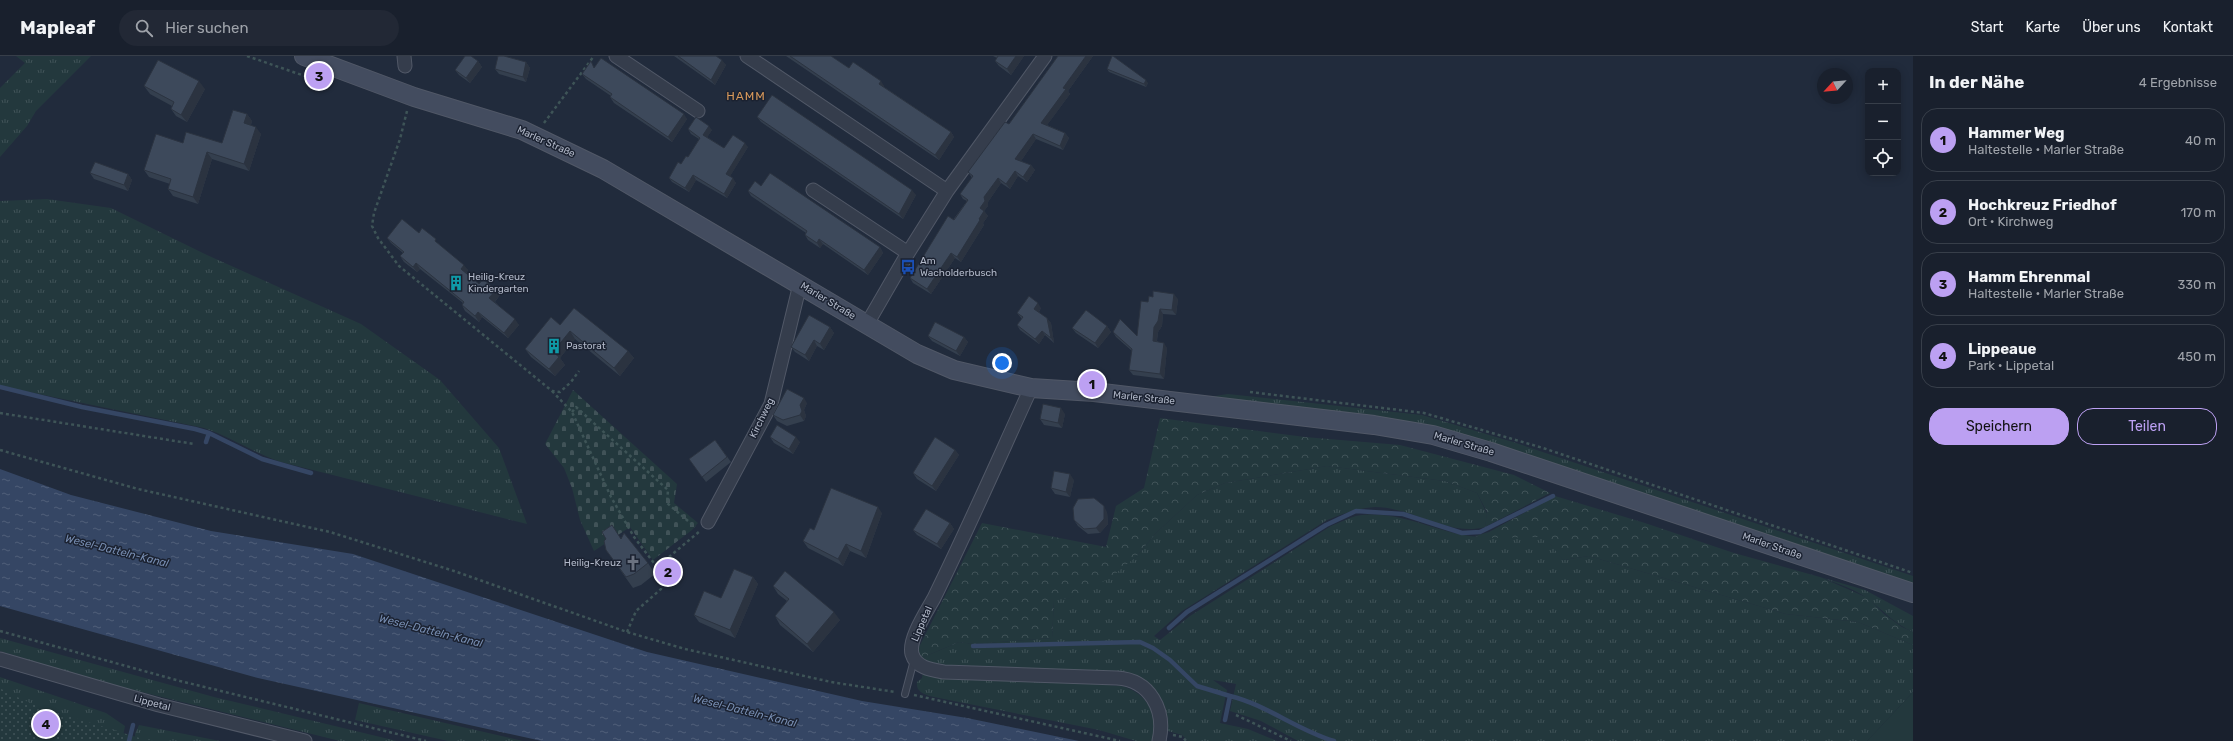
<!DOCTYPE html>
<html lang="de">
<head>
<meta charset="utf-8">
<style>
  :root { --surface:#19202d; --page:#222835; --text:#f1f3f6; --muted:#9fa3aa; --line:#373e49; --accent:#bca0f2 }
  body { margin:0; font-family:Rubik,sans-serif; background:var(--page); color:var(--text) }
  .controls { position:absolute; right:12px; top:12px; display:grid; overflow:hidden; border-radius:8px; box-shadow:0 2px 10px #0003 }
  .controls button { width:36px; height:36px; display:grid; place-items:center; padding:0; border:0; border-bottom:1px solid var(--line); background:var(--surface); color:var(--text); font:20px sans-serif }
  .compass { position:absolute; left:1817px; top:12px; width:36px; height:36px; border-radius:50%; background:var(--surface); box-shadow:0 2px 10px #0003; rotate:244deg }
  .you { position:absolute; left:1002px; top:307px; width:14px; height:14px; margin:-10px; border:3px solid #fff; border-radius:50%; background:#1a73e8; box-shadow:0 0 0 6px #1a73e833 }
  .badge { display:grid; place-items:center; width:26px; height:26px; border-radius:50%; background:var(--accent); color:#111; font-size:13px; font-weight:700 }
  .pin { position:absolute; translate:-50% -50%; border:2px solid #fff; box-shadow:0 1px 4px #0006 }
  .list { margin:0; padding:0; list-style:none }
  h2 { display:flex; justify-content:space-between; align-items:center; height:52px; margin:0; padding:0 16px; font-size:17px }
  h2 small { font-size:13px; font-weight:400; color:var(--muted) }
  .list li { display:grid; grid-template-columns:26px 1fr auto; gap:12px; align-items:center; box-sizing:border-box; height:64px; margin:0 8px 8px; padding:0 8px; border:1px solid var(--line); border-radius:16px }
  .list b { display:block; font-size:15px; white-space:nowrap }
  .list p { margin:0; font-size:13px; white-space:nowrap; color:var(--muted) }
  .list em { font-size:13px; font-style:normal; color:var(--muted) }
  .actions { display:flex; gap:8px; padding:12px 16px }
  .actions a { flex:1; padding:9px 0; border:1px solid var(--accent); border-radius:16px; text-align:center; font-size:14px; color:var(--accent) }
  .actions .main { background:var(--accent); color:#111 }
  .icon { flex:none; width:22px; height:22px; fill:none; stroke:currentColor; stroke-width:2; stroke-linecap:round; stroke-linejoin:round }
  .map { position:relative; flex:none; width:1913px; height:685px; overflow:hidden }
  header { display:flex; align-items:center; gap:24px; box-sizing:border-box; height:56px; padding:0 20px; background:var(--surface); border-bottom:1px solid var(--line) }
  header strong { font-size:19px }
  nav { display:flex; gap:22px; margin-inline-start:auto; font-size:14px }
  .search { width:280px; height:36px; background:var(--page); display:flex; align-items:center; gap:10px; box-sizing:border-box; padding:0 14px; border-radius:22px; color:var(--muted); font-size:15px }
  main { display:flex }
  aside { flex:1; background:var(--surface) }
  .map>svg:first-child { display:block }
  .grass { fill:url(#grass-tufts) }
  .forest { fill:url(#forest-crowns) }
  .cemetery { fill:url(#cemetery-stones) }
  .park { fill:url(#park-dots) }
  .garden { fill:#23383d }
  .water { fill:url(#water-ripples) }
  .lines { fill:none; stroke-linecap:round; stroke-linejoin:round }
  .stream { stroke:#354664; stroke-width:4.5 }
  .lane-casing { stroke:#515867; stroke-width:8 }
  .street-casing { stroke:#515867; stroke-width:15 }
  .secondary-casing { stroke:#515867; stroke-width:20 }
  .path { stroke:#3e5457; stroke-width:2.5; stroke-dasharray:3 3; stroke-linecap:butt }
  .lane { stroke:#353d4c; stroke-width:6 }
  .street { stroke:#353d4c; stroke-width:13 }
  .secondary { stroke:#434c5f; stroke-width:18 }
  .wall { fill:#343f4e }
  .shaded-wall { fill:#2b3340 }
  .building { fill:#3d495b; stroke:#2b3340 }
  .labels { text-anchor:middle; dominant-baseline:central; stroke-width:3; stroke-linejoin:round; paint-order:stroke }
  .street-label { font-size:10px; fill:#b1b8c8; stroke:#1b2231 }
  .poi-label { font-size:10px; fill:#b1b8c8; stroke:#1b2231; text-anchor:start }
  .water-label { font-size:11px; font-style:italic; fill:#778db1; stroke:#1b2231 }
  .quarter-label { font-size:12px; letter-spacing:1px; fill:#d8995b; stroke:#1b2231 }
</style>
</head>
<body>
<header>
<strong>Mapleaf</strong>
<div class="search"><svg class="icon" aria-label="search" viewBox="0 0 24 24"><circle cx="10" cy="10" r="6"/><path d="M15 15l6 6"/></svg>Hier suchen</div>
<nav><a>Start</a><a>Karte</a><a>Über uns</a><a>Kontakt</a></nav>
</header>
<main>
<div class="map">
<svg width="1913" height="685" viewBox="0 0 1913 685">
  <defs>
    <pattern id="grass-tufts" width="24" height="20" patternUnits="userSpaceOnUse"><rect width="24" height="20" fill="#23383d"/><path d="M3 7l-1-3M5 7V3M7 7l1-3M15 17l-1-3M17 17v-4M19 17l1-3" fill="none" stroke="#415358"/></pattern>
    <pattern id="forest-crowns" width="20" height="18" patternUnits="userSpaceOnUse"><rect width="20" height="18" fill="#23383d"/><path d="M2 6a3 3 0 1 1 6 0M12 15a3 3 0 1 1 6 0" fill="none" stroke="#415358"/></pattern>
    <pattern id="cemetery-stones" width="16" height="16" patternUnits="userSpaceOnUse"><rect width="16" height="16" fill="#23383d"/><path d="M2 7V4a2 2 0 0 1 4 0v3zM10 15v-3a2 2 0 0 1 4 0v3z" fill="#415358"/></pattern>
    <pattern id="park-dots" width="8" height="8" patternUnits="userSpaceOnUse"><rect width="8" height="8" fill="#23383d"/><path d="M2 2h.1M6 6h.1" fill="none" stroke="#415358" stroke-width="1.8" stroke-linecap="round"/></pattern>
    <pattern id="water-ripples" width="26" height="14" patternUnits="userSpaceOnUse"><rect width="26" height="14" fill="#354664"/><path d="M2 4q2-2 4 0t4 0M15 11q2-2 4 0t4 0" fill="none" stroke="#505f79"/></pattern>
  </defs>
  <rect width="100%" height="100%" fill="#212b3c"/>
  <!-- grass -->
  <path class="grass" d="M16,0H91L36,55L27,70L0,101V32L25,7Z
    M47,143L111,152L207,199L361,268L440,324L499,392L527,468L281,406C254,397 231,381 204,372L0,330V145Z
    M1228,338L1422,359L1513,386L1913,520V528L1464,379L1426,369L1209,341Z
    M1327,410L1445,425L1477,437L1487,458L1485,471C1448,481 1412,451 1375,451C1358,452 1343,458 1327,464L1182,555L1154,580L1160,584L1190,560L1331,470C1339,467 1348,462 1356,460C1401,452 1441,481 1484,481C1500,482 1525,475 1539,481C1550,485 1557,495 1563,504L1589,500L1786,558L1858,566L1913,589V636L1867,685H1298L1261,665L1230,655L1236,628L1213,624L1227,634L1220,667L1248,673L1277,685H1188L1182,679L1168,675C1170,646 1153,624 1126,616L946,611L931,609L919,603L959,586L973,588L1052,582L1054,543L1071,542L1136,501L1156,477L1197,439L1225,427Z
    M1820,521L1865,534L1913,560V576C1893,567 1884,555 1868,543C1856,533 1835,527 1820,521Z
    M0,582L214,641L397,685H340L97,625L0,595Z
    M923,616L1121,630C1147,636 1159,660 1153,685H1136L1099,674L929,640C922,637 916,635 917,626L922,622Z
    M0,621L106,657L125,670L122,685H0Z
    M359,647L523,685H448L355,664Z
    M139,669L220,685H135V678Z"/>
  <!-- forest -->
  <path class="forest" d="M1160,362L1305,381L1400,389L1514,419L1550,437L1485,471L1487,456L1477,437L1445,425L1327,410L1225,427L1197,439L1156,477L1136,501L1110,522L1071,542L1054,544L1052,582L973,588L959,586L919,603L917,595L982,467L1106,491L1116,450L1144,432Z
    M1555,440L1645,467L1734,497L1820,521L1868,542L1884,558L1902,571L1913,576V589L1858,566L1786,558L1589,500L1563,504L1551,489L1539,481L1483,482L1475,480L1489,476Z"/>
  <!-- cemetery -->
  <path class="cemetery" d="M573,334L677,428L674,447L698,467L692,474L653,504L630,471L594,495L580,464L572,432L564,412L545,388Z"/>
  <!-- park -->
  <path class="park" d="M0,632L8,637L42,652L146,684L183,685H0Z"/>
  <!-- garden -->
  <path class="garden" d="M1913,636V685H1867Z"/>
  <!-- water -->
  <path class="water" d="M0,413L71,439L211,475L353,498L647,596L862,645L967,662L1079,685H542L258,622L0,550Z"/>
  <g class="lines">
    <!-- stream -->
    <path class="stream" d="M0,331L82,351L195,373L209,377L206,386
      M209,377L262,403L311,417
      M1169,572L1187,556L1326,469L1356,455L1403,458L1462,477L1480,476L1553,440
      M973,590L1140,586L1153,592L1170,604L1197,630L1230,640L1225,664
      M1230,640C1267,649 1297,674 1334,685
      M129,685L133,669"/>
    <!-- lane casing -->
    <g class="lane-casing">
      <path id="lane" d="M905,638L914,604"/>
    </g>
    <!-- street casing -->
    <g class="street-casing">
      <path id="street" d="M404,0L405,10
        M616,0L698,55
        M747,0L947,135
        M813,134L908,197
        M867,268L908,197L947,135L1045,0
        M1031,332C999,402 968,473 934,542C927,555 908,583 912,598C916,612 932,614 944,616L1117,622C1150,624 1166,654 1159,685
        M708,466L771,348L800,228
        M0,603L159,649L305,685"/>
    </g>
    <!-- secondary casing -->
    <g class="secondary-casing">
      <path id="secondary" d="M304,0L414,41L522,74L603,113L917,298L954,314L1031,332L1094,336L1374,369L1433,379L1491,396L1913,537"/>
    </g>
    <!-- path -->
    <path class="path" d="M247,0L322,26
      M407,55L400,83L374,157L372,170L378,182L399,210L552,335L560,336L571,326L579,315
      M544,67L594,0
      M552,335L572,356L611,441L634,481L657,511
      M1250,336L1424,357L1543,392L1913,517
      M572,356L576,351L668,434L667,447L695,471
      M0,357L194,388
      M0,394L138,433L330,476L454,515L627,576L685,593L831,626L895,636
      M0,575L180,625L426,685
      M627,576L636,555L661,533L663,518L657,511L700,475
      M914,639L1120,685
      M1236,659L1291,685
      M1173,679L1183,681L1186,685"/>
    <!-- lane -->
    <use href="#lane" class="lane"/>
    <!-- street -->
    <use href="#street" class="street"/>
    <!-- secondary -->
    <use href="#secondary" class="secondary"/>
  </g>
  <!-- wall -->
  <path class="wall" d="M674,0H716L726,9L715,29Z
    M786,0H831L849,12L884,30V31L951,76L954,81L939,104Z
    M993,0H1024L1011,19L999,10L995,5L997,2Z
    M1058,0H1093L1068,35L1070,38L1047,69L1065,77L1069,82L1063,94L1036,83L1021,105L1031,109L1035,114L1027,126L1018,120L1010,133L1001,127L988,146V150L984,155L988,160L983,167L984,169L961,206L955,202L931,238L913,227L910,222L967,145L963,143L960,138L972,122L968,116L1009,68Z
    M478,5L482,11L470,27L459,19L455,14Z
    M526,6L530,12L526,26L499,18L495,13Z
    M595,11L687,63L672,86L614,47L610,41L611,40L586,23L582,18Z
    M1107,13L1148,27L1146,31L1109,16Z
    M144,30L205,33L187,66L176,60L171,53L172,50L150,38Z
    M247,58L252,65L251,69L261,78L249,115L212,103L198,148L173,140L168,133L170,128L149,121L144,114L222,87Z
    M757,61L916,139L903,163L761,66Z
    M688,73L712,74L707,81L724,92L748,91L730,120L736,127L727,142L696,124L689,136L672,126L669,122L681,108L688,101L699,83L691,78Z
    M90,117L128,118L132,124L128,135L94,123Z
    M761,130L880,191L883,197L868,219L823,188L820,192L808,184L805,179L806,177L751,140L748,135Z
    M419,177L439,188L468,214L466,218L479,228L500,239L495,246L519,269L508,282L482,261L479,266L465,255L462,249L463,247L420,213L417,216L404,206L400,200L403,197L391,187L387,182Z
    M1153,241L1178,243L1176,259L1163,258L1162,270L1158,276L1157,285L1167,292L1164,323L1133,319L1129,314L1132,295L1116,281L1113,276L1137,280L1148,246Z
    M1041,252L1039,256L1051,267L1054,287L1045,279L1039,288L1020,274L1017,269L1022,263L1017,257Z
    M560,269L628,295L634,302L620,320L575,283L560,302L565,309L555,320L531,301L525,293Z
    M1107,270L1111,276L1098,292L1076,277L1072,272Z
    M830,271L834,277L824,294L817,290L809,305L795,296L791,291Z
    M928,280L964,281L968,286L960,300L932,285Z
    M807,347L804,354L806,360L804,365L787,370L777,365L773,359Z
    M1065,358L1062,372L1044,369L1040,363Z
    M770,381L800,386L793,398L774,387Z
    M715,384L731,406L706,426L689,403Z
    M955,394L959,399L936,435L917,423L913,417Z
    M1074,424L1070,441L1055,438L1051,432Z
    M1107,456L1108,468L1100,477L1088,478L1078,470L1074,464Z
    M882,457L866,502L850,495L843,510L808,492L803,485L814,474Z
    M950,467L954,473L941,493L917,479L913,474Z
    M621,483L648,507L655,518L641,529L633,532L606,494Z
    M753,521L758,528L735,582L699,566L694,559L721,542Z
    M773,530L840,564L813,596L780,569L775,560L787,545L778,538Z"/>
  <!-- shaded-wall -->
  <path class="shaded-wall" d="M1016,0H1024L1011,19L1007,13Z
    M1086,0H1093L1068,35L1070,38L1045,72L1041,67L1063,32Z
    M722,4L726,9L715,29L711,24Z
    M478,5L482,11L470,27L466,22Z
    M526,6L530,12L526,26L523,21Z
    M1146,24L1148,27L1146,31L1144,28Z
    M199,25L205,33L187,66L181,59Z
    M881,25L884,30L883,33L879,28Z
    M247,58L252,65L249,74L244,67Z
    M684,58L687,63L672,86L668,81Z
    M709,70L712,74L706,83L703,79Z
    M256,71L261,78L249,115L244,108Z
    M951,76L954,81L939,104L935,99Z
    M1065,77L1069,82L1063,94L1060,90Z
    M1033,78L1036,83L1019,108L1015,103Z
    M745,87L748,91L729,122L726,118Z
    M207,96L212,103L198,148L193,141Z
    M1031,109L1035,114L1027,126L1023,121Z
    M1015,115L1018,120L1010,133L1006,128Z
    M128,118L132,124L128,135L124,129Z
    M693,119L696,124L689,136L685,132Z
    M733,122L736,127L727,142L724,138Z
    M998,122L1001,127L988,146V150L984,155L988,160L983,167L984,169L961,206L957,201L979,163L980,152L984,141Z
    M912,134L916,139L903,163L899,158Z
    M819,183L823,188L820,192L817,187Z
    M880,191L883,197L868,219L864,214Z
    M951,197L955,202L931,238L927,233Z
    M416,207L420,213L417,216L413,211Z
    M464,209L468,214L465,219L461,213Z
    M496,234L500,239L493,248L489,242Z
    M1174,238L1178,243L1176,259L1172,254Z
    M1038,247L1041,252L1038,257L1034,253Z
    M1160,253L1163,258L1162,270L1158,276L1156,290L1153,285L1154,271Z
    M478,256L482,261L479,266L475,260Z
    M1047,262L1051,267L1054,287L1051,282Z
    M515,263L519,269L508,282L504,277Z
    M1107,270L1111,276L1098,292L1095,287Z
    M830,271L834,277L824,294L820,288Z
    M570,275L575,283L560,302L565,309L555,320L549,313L553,296Z
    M1042,275L1045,279L1039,288L1035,283Z
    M964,281L968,286L960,300L956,295Z
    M814,284L817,290L809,305L805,299Z
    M1164,287L1167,292L1164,323L1160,318Z
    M628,295L634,302L620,320L614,312Z
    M804,342L807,347L804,354L806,360L804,365L800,359V349Z
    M1061,352L1065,358L1062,372L1058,367Z
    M796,381L800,386L793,398L789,393Z
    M955,394L959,399L936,435L932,430Z
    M1070,418L1074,424L1070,441L1066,436Z
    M1104,450L1107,456L1108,468L1100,477L1096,472Z
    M878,451L882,457L866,502L861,495Z
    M950,467L954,473L941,493L937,488Z
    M846,488L850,495L843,510L838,503Z
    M753,521L758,528L735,582L730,574Z
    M834,556L840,564L813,596L807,588Z"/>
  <!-- building -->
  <path class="building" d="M465,0H471L478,5L466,22L455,14Z
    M498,0H504L526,6L523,21L495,13Z
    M678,0H716L722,4L711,24Z
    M790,0H831L849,12L853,6L881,25L879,28L951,76L935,99Z
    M998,0H1016L1007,13L995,5Z
    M1058,0H1086L1063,32L1066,33L1041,67L1065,77L1060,90L1033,78L1015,103L1031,109L1023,121L1015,115L1006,128L998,122L984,141L985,145L980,152L984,155L979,163L980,164L957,201L951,197L927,233L910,222L948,160L954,164L968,144L960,138L973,120L968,116L1005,66L1009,68Z
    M1112,0H1113L1146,24L1144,28L1107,13Z
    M601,2L684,58L668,81L610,41L612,38L582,18L591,5L594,12Z
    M158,4L199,25L181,59L171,53L174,46L144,30Z
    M772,39L912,134L899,158L757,61Z
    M233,54L247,58L244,67L256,71L244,108L207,96L193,141L168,133L171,123L144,114L156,78L183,87L186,76L222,87Z
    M696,61L709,70L703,79L724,92L733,79L745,87L726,118L733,122L724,138L693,119L685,132L669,122L678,106L681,108L686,100L688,101L700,82L688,73Z
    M95,106L128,118L124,129L90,117Z
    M770,117L880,191L864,214L819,183L817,187L805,179L807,175L748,135L755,125L761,130Z
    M402,163L419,177L422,172L436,183L435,185L464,209L461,213L479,228L483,223L496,234L489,242L515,263L504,277L478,256L475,260L462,249L464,246L416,207L413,211L400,200L404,196L387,182Z
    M1153,235L1174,238L1172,254L1160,253L1158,265L1154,271L1153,285L1164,287L1160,318L1129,314L1132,293L1113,276L1120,263L1137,280L1141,245L1148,246L1149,240L1153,241Z
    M1029,240L1038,247L1034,253L1047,262L1051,282L1042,275L1035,283L1017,269L1023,261L1017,257Z
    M574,252L628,295L614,312L570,275L553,296L559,301L549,313L525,293L551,261L560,269Z
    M1086,254L1107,270L1095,287L1072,272Z
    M809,259L830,271L820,288L814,284L805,299L791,291Z
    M935,266L964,281L956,295L928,280Z
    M787,333L804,342L800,349L802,355L800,359L783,364L773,359Z
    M1043,348L1061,352L1058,367L1040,363Z
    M777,369L796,381L789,393L770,381Z
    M935,381L955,394L932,430L913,417Z
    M715,384L727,401L702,421L689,403Z
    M1054,415L1070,418L1066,436L1051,432Z
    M831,432L878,451L861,495L846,488L838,503L803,485L810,472L814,474Z
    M1094,442L1104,450V463L1096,472L1084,473L1074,464L1073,452L1078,443Z
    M926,453L950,467L937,488L913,474Z
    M612,469L621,483L624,477L648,507L634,518L626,521L606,494L604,485L606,483L602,476Z
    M734,513L753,521L730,574L694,559L704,535L721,542Z
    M785,515L834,556L807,588L775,560L789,543L773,530Z"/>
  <!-- icons -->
  <defs>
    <g id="bus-bare" transform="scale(1.2)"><path d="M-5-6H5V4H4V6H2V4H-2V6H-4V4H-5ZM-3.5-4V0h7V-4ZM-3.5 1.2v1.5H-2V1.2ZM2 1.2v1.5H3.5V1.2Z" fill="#1a4fb4" stroke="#1b2231" stroke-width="2.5" paint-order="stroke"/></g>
    <g id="building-bare" transform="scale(1.2)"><path d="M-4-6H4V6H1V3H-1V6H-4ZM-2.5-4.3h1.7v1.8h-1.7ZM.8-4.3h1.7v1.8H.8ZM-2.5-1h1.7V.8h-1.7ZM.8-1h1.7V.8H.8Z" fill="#0f9aa8" stroke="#1b2231" stroke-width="2.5" paint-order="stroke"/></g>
    <g id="church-bare" transform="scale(1.2)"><path d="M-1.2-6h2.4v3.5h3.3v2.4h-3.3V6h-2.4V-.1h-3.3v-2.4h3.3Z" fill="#6b7280" stroke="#1b2231" stroke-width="2.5" paint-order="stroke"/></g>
  </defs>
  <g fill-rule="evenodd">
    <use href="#bus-bare" x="908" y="211"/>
    <use href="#building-bare" x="456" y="227"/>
    <use href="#building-bare" x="554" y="290"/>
    <use href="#church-bare" x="633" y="507"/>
  </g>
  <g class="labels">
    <!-- street labels -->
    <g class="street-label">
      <text transform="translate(546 86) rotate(24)">Marler Straße</text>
      <text transform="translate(828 245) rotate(31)">Marler Straße</text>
      <text transform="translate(1144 342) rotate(6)">Marler Straße</text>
      <text transform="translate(762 362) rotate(-64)">Kirchweg</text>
      <text transform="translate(1464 388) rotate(16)">Marler Straße</text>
      <text transform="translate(1772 490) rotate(19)">Marler Straße</text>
      <text transform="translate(922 568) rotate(-66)">Lippetal</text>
      <text transform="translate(152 647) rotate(15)">Lippetal</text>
    </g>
    <!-- poi labels -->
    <g class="poi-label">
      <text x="920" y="205">Am<tspan x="920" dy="12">Wacholderbusch</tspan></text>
      <text x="468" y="221">Heilig-Kreuz<tspan x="468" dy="12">Kindergarten</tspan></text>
      <text x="566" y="290">Pastorat</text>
      <text x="621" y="507" text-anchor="end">Heilig-Kreuz</text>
    </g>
    <!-- water labels -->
    <g class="water-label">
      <text transform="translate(117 495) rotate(14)">Wesel-Datteln-Kanal</text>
      <text transform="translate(431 575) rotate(14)">Wesel-Datteln-Kanal</text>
      <text transform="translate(745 655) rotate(14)">Wesel-Datteln-Kanal</text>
    </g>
    <!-- quarter labels -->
    <g class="quarter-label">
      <text x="746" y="40">HAMM</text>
    </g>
  </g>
</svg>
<div class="controls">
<button>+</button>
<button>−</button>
<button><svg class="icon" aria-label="locate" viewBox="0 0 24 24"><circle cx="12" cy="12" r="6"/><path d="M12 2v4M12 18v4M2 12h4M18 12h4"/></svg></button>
</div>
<svg class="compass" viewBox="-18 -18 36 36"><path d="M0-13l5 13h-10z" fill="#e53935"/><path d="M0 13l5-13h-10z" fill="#9fa3aa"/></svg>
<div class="you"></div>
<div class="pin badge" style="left:1092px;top:328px">1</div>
<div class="pin badge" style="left:668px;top:516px">2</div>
<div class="pin badge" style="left:319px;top:20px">3</div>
<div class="pin badge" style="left:46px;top:668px">4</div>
</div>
<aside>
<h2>In der Nähe<small>4 Ergebnisse</small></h2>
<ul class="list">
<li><span class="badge">1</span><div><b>Hammer Weg</b><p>Haltestelle · Marler Straße</p></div><em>40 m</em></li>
<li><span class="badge">2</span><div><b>Hochkreuz Friedhof</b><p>Ort · Kirchweg</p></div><em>170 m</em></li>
<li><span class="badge">3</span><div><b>Hamm Ehrenmal</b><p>Haltestelle · Marler Straße</p></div><em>330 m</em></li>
<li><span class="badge">4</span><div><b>Lippeaue</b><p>Park · Lippetal</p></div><em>450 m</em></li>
</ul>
<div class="actions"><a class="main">Speichern</a><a>Teilen</a></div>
</aside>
</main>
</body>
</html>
